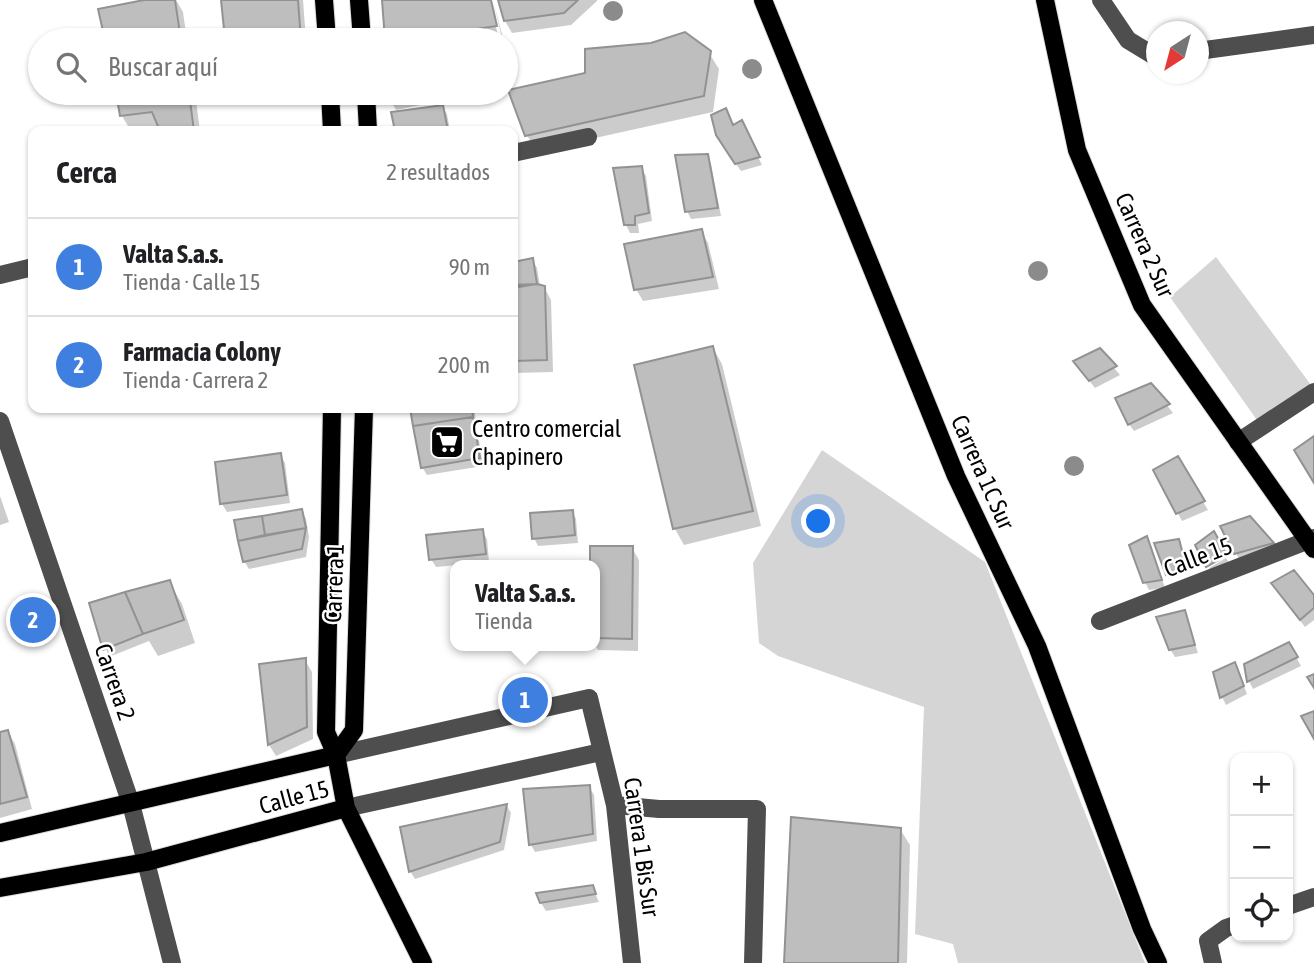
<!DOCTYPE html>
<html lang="es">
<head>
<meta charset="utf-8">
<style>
  :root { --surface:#fff; --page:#f2f2f2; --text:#202124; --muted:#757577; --line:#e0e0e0; --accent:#000 }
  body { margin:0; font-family:"Asap Condensed",sans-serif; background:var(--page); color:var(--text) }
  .controls { position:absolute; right:21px; bottom:21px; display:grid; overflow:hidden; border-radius:14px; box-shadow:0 2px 5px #0004 }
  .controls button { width:63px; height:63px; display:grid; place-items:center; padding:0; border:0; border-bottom:2px solid var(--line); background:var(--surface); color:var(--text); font:35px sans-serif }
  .compass { position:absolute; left:1146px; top:21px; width:63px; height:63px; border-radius:50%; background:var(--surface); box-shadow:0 2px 5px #0004; rotate:216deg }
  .you { position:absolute; left:819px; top:522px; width:24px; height:24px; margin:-18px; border:5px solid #fff; border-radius:50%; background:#1a73e8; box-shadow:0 0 0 10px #1a73e833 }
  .badge { display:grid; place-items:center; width:46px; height:46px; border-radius:50%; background:var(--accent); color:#fff; font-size:23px; font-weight:700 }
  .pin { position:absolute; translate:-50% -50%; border:4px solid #fff; box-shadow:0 2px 7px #0006 }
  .popup { position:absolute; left:450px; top:560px; width:150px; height:91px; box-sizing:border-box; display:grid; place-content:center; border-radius:14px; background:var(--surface); filter:drop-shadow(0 2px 5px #0005); font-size:23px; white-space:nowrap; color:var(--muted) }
  .popup b { font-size:26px; color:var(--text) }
  .popup::after { content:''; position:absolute; left:50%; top:100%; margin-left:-14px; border:14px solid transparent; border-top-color:var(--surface) }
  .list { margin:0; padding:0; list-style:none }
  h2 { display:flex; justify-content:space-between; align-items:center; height:91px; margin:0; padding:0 28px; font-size:30px }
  h2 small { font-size:23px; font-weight:400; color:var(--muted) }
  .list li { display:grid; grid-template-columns:46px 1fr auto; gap:21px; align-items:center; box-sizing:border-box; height:98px; padding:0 28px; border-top:2px solid var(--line) }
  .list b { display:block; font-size:26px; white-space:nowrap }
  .list p { margin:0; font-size:23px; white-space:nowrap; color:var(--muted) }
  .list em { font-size:23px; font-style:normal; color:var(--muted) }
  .icon { flex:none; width:38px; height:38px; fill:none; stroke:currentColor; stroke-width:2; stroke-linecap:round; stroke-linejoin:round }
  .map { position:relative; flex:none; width:1314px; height:963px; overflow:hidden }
  .search { position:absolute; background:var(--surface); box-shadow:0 2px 5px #0004; left:28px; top:28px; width:490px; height:77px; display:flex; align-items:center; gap:18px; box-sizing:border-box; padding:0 24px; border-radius:38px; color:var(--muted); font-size:26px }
  .panel { position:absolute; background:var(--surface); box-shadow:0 2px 5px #0004; left:28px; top:126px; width:490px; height:287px; border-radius:14px }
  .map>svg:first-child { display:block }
  .green { fill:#d5d5d5 }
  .shadow { fill:#0003 }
  .building { fill:#bebebe; stroke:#929292; stroke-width:2 }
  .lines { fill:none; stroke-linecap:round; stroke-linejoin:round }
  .major-casing { stroke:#dbdbdb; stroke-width:20 }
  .minor { stroke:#4e4e4e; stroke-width:18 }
  .major { stroke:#000; stroke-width:18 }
  .tree { fill:#8b8b8b }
  .labels { text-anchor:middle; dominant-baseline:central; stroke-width:5; stroke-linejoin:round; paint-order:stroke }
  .street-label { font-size:24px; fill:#000; stroke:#fff }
  .poi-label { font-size:24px; fill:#000; stroke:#fff; text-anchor:start }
</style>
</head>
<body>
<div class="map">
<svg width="1314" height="963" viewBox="0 0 1314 963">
  <rect width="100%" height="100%" fill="#fff"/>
  <!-- green -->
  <path class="green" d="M1216,257L1314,389L1259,423L1170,297Z
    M822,450L985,562L1145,963H958L953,944L915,934L924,707L778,656L759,643L753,563Z"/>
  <!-- shadow -->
  <path class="shadow" d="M153,0H176L183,12L187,40H106L100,10Z
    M223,0H303L306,40H227Z
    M384,0H489L498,35L501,34L493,0L503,38L487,40H387Z
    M500,0H597V1L571,25L512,33L505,21Z
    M709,53L719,69L713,112L536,151L527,135Z
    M117,93H195L200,131H162L160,128L131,131L122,116Z
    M389,93H480L396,110L389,98Z
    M442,106L447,114L450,131H396L393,113Z
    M734,127L745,130L762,165L741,171L722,144Z
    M707,156L711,164L721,216L691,219L687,211Z
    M641,168L646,176L652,221L638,224L639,233H630L626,225Z
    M701,231L708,243L719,289L643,301L636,289Z
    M532,260L537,268L540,286L544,287L551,300L553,372L513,373V263Z
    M713,348L722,364L761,526L684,545L675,529L636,366Z
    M1099,350L1120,375L1095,388L1080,369Z
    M1151,385L1173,413L1134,431L1129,424Z
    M412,408H474L483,466L427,475L422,467Z
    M280,455L285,463L290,503L227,512L222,504Z
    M1177,458L1208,510L1182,521L1155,471Z
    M0,496L9,522L0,525Z
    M302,511L306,519L309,537L306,557L249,569L244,561L240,541Z
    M572,511L576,519L578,543L538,546L534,538Z
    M1250,518L1277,551L1240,561L1236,553Z
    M482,531L487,539L489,562L436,567L431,559Z
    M1147,539L1151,546L1165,588L1149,590L1145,582Z
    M1180,544L1187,572L1170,577L1168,574Z
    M592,547L632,548L639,560L638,651L598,650L595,645V565H592Z
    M1226,558L1230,564L1212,574L1209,568Z
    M169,582L182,604L195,643L158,656L149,641L109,657L91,604Z
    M1278,592L1314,597V620L1305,627Z
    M1184,612L1198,653L1175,657L1170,649Z
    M1289,644L1301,666L1253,689L1249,681L1246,665Z
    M305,660L312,672L313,739L276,756L269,745L261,665Z
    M1235,664L1247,694L1226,705L1222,697Z
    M8,732L15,744L32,809L0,818V734Z
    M589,787L594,795L597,841L535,852L531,845Z
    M507,806L511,813L504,850L415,879L410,871Z
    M900,829L910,845L907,963H786Z
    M592,887L599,902L546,911L541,903Z"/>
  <!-- building -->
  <path class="building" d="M144,0H175L181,40H105L98,9Z
    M221,0H298L301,40H209L225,39Z
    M382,0H491L497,26L402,40H385Z
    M498,0H578L564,13L504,21Z
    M685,32L711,51L704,96L525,136L508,90L585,73V49L651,43Z
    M116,93H189L194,131H160L152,112L120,116Z
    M388,93H414L387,98Z
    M443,105L448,131H395L391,112Z
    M726,108L733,125L742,120L760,157L735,164L716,135L711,115Z
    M708,154L718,208L685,212L675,155Z
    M642,166L649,213L635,216V225H624L613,168Z
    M702,229L713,277L634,290L624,244Z
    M533,258L537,284L513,288V262Z
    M537,284L545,286L547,360L513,361V285Z
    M713,346L753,511L673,529L634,365Z
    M1100,348L1117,366L1089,381L1073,361Z
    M1151,383L1170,404L1128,425L1115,398Z
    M410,408H472L473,417L413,426Z
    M473,417L480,458L421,468L413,426Z
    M1314,436V483L1294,450Z
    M281,453L287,495L220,504L215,462Z
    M1178,456L1205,501L1176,514L1153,470Z
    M302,509L306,528L265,535L262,516Z
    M573,510L575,535L532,539L530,513Z
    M262,516L265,535L238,541L234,520Z
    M1250,516L1274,543L1234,554L1220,526Z
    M306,528L302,549L243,562L238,541Z
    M483,529L486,554L429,560L426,535Z
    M1214,531L1227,555L1206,567L1195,545Z
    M1147,536L1162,580L1143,583L1129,545Z
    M1179,539L1187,569L1166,575L1154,543Z
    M590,546H633L632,639L595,638V565H590Z
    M1294,570L1314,595V608L1300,620L1271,583Z
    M170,580L184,620L143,634L125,592Z
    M125,592L143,634L103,650L89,603Z
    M1185,610L1195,645L1169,650L1156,617Z
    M1289,642L1298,657L1247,682L1244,664Z
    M306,658L307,727L268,745L259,664Z
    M1235,662L1244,686L1220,698L1213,672Z
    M1314,674V688L1307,677Z
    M1314,711V739L1301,716Z
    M8,730L27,797L0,804V732Z
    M590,785L593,834L529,845L523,789Z
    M507,804L500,842L409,872L400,827Z
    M791,817L901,828L898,963H784Z
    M593,885L596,894L540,903L536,893Z"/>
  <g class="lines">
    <!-- major casing -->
    <g class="major-casing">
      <path id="major" d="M324,0L327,40
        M359,0L362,40
        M763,0L956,476L1037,646L1142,929L1158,963
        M1045,0L1077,150L1142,305L1314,549
        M330,93L332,131
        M366,93L368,131
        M332,408L326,732L336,755L346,808L423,963
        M336,755L354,730L364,408
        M0,833L336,755
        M0,888L146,862L346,808"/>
    </g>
    <!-- minor -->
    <path class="minor" d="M1101,0L1128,40L1156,57
      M1198,51L1314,35
      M513,153L588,137
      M0,275L33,267
      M0,421L131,804L172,963
      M1238,442L1314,392
      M1100,621L1314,538
      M336,755L589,698L615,805L632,963
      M615,805L659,809H757L753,963
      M346,808L601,752
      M1288,906L1314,897
      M1213,963L1208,941L1226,928L1235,925"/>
    <!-- major -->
    <use href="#major" class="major"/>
  </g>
  <!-- trees -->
  <g class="tree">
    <circle cx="613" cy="11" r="10"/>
    <circle cx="752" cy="69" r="10"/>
    <circle cx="1038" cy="271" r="10"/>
    <circle cx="1074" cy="466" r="10"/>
  </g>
  <!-- icons -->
  <defs>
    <g id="supermarket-square" transform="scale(1.75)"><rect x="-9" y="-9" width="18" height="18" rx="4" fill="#000" stroke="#fff"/><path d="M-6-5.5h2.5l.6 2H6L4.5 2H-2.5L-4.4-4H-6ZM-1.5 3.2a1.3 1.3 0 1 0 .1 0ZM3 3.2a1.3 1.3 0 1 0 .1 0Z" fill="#fff"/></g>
  </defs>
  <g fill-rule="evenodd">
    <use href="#supermarket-square" x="447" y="442"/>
  </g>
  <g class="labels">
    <!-- street labels -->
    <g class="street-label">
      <text transform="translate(1145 245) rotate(66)">Carrera 2 Sur</text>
      <text transform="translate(983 472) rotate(66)">Carrera 1C Sur</text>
      <text transform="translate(1198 557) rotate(-21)">Calle 15</text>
      <text transform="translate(334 583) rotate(-88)">Carrera 1</text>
      <text transform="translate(115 682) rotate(71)">Carrera 2</text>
      <text transform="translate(294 797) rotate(-15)">Calle 15</text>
      <text transform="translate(642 847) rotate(82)">Carrera 1 Bis Sur</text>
    </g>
    <!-- poi labels -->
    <g class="poi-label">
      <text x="472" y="428">Centro comercial<tspan x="472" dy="28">Chapinero</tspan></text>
    </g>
  </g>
</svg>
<div class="controls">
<button>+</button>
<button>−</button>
<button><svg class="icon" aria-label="locate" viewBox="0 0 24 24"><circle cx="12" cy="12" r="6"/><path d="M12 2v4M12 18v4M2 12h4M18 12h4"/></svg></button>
</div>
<svg class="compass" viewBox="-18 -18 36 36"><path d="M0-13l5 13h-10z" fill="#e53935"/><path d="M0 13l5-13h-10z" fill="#757577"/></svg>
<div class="you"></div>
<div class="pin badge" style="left:525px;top:700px;background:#3f7fe0">1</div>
<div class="popup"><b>Valta S.a.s.</b>Tienda</div>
<div class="pin badge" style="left:33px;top:620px;background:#3f7fe0">2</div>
<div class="search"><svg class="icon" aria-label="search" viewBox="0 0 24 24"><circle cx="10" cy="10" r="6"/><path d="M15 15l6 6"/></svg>Buscar aquí</div>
<section class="panel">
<h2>Cerca<small>2 resultados</small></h2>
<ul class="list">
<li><span class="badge" style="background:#3f7fe0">1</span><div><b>Valta S.a.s.</b><p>Tienda · Calle 15</p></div><em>90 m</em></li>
<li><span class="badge" style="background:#3f7fe0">2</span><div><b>Farmacia Colony</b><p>Tienda · Carrera 2</p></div><em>200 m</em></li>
</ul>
</section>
</div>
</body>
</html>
